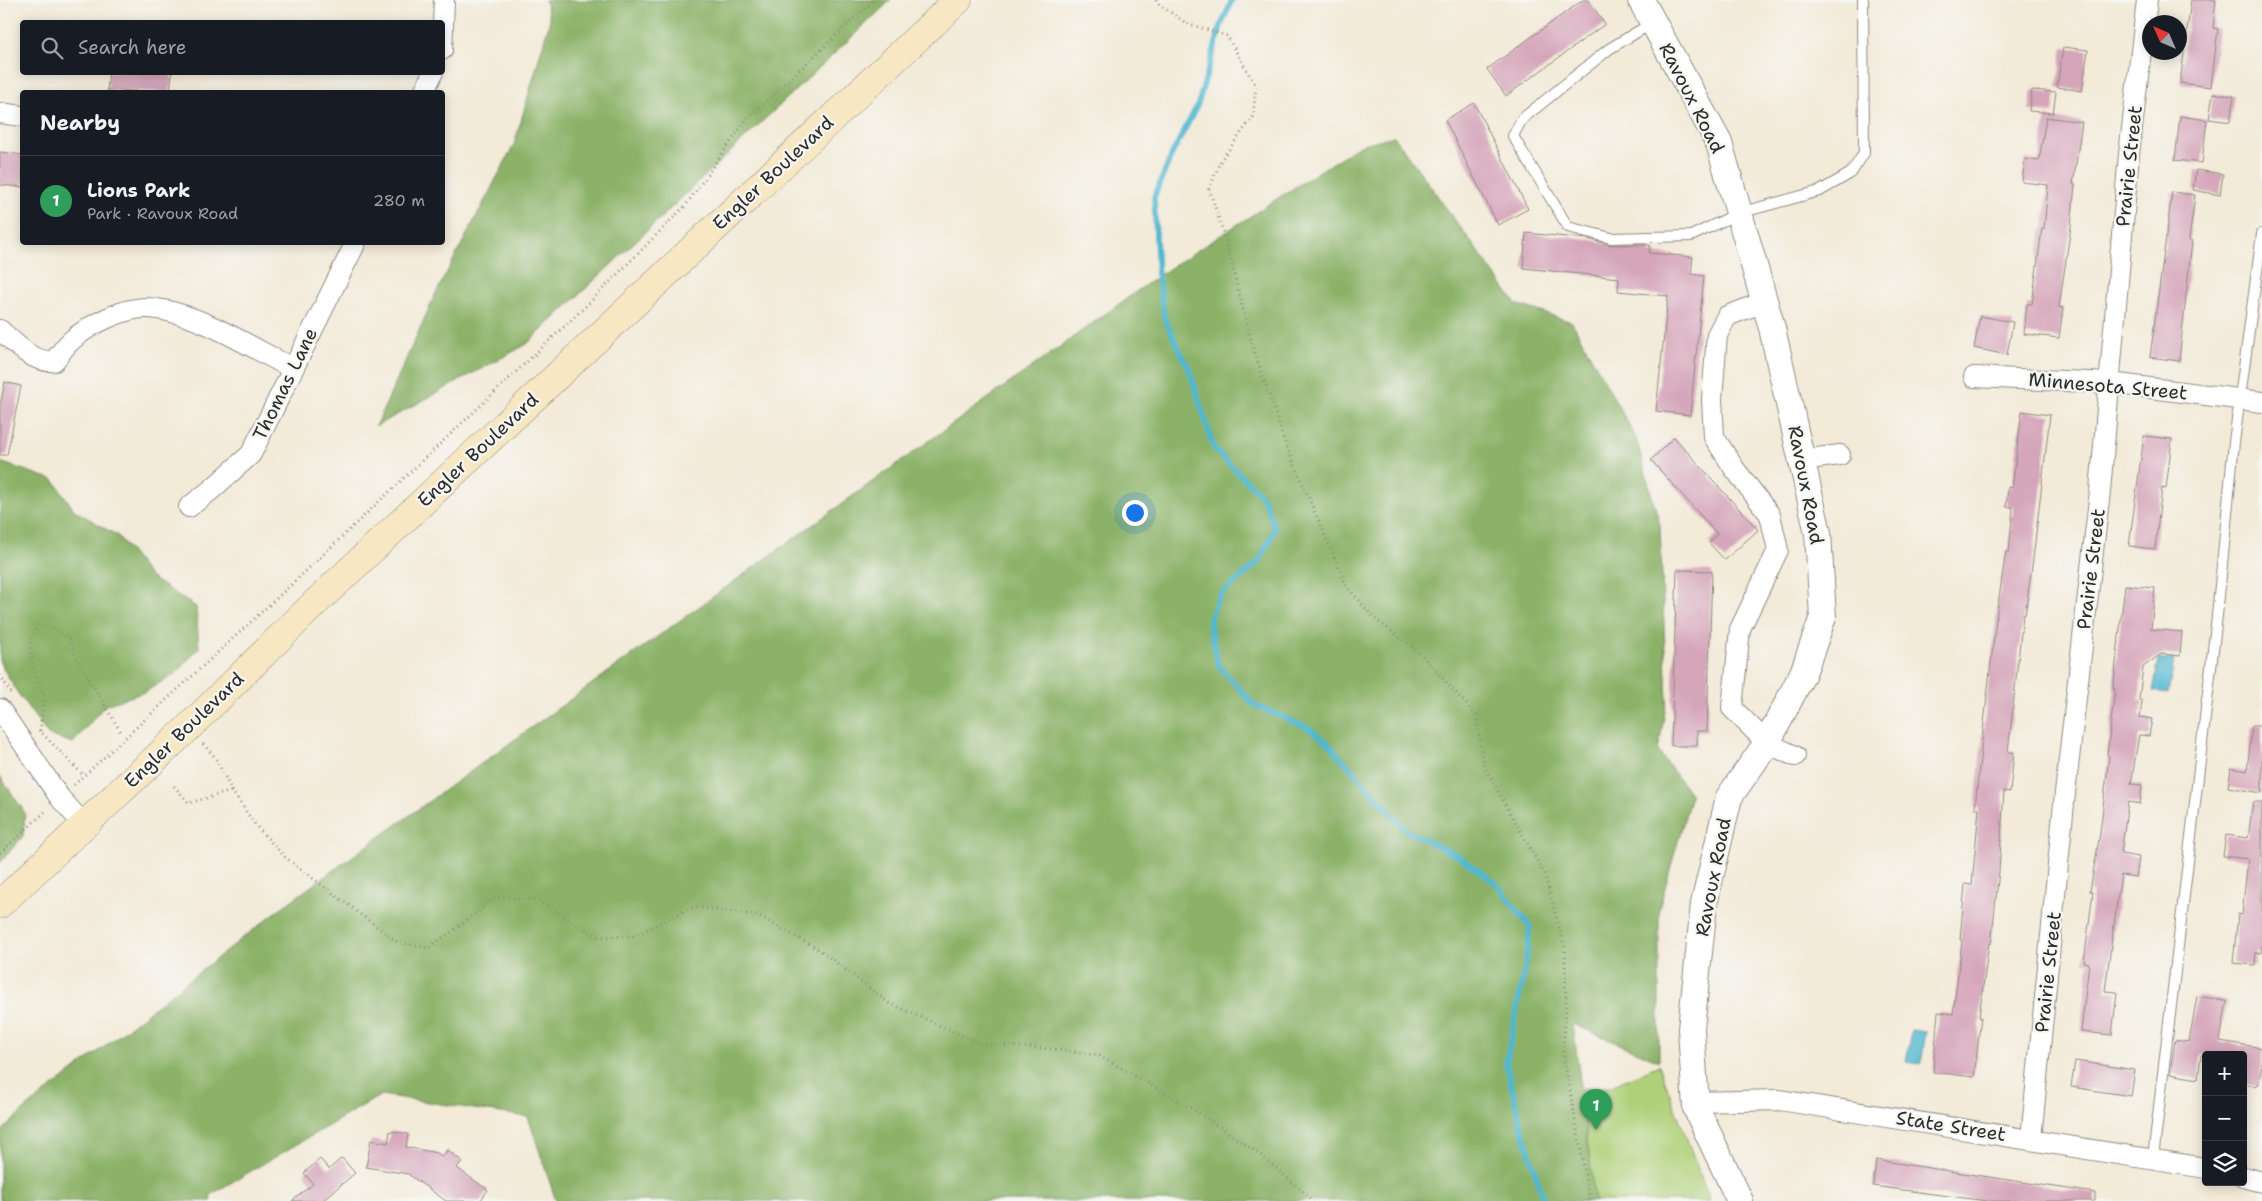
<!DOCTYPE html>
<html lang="en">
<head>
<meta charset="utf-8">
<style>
  :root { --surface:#171b24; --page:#20242c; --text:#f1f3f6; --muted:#9ea1a6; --line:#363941; --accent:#2563eb }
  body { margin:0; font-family:"Shantell Sans",sans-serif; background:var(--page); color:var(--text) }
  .controls { position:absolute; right:15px; bottom:15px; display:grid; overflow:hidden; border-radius:5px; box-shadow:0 2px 12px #0003 }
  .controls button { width:45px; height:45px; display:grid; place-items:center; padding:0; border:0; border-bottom:1px solid var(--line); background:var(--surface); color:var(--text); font:25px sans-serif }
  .compass { position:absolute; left:2142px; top:15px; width:45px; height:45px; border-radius:50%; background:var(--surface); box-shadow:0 2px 12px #0003; rotate:315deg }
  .you { position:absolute; left:1134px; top:512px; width:18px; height:18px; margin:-12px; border:4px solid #fff; border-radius:50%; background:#1a73e8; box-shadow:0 0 0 8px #1a73e833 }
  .badge { display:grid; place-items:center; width:32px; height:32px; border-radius:50%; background:var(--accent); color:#fff; font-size:16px; font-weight:700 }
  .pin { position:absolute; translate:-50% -41px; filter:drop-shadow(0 1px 2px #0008) }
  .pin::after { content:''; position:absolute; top:26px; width:18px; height:15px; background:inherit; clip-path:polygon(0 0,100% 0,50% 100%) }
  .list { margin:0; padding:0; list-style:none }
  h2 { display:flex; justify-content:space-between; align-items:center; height:65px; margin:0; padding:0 20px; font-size:21px }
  h2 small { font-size:16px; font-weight:400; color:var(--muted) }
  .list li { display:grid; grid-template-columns:32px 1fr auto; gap:15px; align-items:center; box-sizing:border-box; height:90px; padding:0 20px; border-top:1px solid var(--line) }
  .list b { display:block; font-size:19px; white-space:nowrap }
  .list p { margin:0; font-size:16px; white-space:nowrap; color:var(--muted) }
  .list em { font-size:16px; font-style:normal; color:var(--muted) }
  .icon { flex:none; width:28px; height:28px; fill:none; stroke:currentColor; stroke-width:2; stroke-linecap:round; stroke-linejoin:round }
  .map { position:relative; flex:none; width:2262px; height:1201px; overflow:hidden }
  .search { position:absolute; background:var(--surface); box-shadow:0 2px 12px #0003; left:20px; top:20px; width:425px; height:55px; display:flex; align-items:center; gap:12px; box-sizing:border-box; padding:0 18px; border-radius:5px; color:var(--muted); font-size:19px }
  .panel { position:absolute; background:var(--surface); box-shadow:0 2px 12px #0003; left:20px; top:90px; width:425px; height:155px; border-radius:5px }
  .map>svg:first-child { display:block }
  .green { fill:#afd078; stroke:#6d7e52 }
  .forest { fill:#8bb268; stroke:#5b6e4a }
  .water { fill:#51b7d0; stroke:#3e717e }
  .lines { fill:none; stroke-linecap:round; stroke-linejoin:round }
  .stream { stroke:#51b7d0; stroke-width:5.5 }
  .building { fill:#d5a5ba }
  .service-casing { stroke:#8f8a82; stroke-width:12 }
  .minor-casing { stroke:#8f8a82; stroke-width:22 }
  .tertiary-casing { stroke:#8f8a82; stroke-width:28 }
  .secondary-casing { stroke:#8f8a82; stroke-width:29 }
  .path { stroke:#8f8a82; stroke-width:3; stroke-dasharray:1 4; stroke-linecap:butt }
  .service { stroke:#fff; stroke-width:10 }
  .minor { stroke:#fff; stroke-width:20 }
  .tertiary { stroke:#fff; stroke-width:26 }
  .secondary { stroke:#f7e8c3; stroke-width:28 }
  .labels { text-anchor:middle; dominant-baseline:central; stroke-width:4.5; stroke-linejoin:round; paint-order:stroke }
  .street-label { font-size:19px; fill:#2b2b2b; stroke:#f6f6f2 }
</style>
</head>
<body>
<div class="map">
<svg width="2262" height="1201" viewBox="0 0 2262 1201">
  <rect width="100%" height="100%" fill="#f6f6f2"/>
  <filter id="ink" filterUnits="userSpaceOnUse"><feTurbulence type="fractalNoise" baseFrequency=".02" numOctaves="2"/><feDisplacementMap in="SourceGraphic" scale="10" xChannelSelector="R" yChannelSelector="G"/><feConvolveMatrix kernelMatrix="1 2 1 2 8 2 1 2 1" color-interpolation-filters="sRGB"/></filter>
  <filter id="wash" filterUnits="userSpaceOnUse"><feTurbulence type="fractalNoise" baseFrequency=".0096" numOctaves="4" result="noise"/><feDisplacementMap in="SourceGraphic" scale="20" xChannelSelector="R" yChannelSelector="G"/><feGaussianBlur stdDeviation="1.12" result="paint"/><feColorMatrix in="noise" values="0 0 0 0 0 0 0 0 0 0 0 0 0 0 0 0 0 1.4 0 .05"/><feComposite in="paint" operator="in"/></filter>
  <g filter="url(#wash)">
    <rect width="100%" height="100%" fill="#f3ead8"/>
    <!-- green -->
    <path class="green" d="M1659,1065L1710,1201H1346L1584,1097L1583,1088L1609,1087Z"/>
    <!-- forest -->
    <path class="forest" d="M545,0H891L527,344L376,426L435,295L514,145L550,20Z
      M1394,136L1516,304L1572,322L1636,438L1660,525L1667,700L1658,751L1691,795L1659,909V1061L1573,1024L1595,1201H556L528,1117L381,1095L210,1195L211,1201H0V1133L26,1108L281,908L1158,276L1360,145Z
      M0,462L54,480L74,510L118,536L150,577L196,607L199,648L176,673L145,692L105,705L73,743L48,735L17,692L0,663Z
      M0,776L25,813L23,836L0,863Z"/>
    <!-- water -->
    <path class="water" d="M2159,659L2174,661L2168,694L2153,691Z
      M1911,1030L1926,1032L1921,1064L1906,1062Z"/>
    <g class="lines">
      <!-- stream -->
      <path class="stream" d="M1232,0L1221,26L1198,104L1173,152L1154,197L1158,276L1165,320L1190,371L1214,449L1263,497L1275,529L1258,563L1219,596L1209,621L1218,665L1254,705L1308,728L1325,740L1407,831L1458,856L1496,883L1530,927L1525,967L1506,1064L1521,1125L1544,1201"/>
    </g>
    <g id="blocks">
      <!-- building -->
      <path class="building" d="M1583,0H1588L1605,24L1506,96L1487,69Z
        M2191,0H2216L2213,28L2218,29L2211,87L2180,83Z
        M2063,47L2088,50L2082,91L2057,87Z
        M109,72H172L170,92L107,90Z
        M2032,90L2056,92L2053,113L2029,111Z
        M2213,93L2234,96L2230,122L2209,119Z
        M1474,103L1528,209L1498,225L1445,120Z
        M2180,116L2207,120L2202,163L2175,160Z
        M2046,117L2082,122L2073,184L2075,185L2071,226L2059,307L2063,308L2059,338L2024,334L2027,304H2032L2042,229H2044L2048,185L2022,182L2025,159L2039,161Z
        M0,152L22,155V187L0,185Z
        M2196,170L2223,174L2220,195L2193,190Z
        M2172,192L2195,195L2189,240L2192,241L2179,361L2150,357Z
        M1526,233L1588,239L1611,245H1650L1649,253L1693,257L1691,274L1704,276L1690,415L1656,411L1668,296L1618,291L1619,278L1523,268Z
        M1980,316L2013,322L2007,355L1974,348Z
        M5,382L21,386L7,455H0V406Z
        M2022,411L2050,415L2033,559L2025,615H2023L2008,752H2014L2010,792L2004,791L1999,871L1991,944L1989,943L1979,1017H1981L1974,1077L1933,1072L1938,1012L1953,1014L1962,941L1960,940L1965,884L1972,885L1979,808H1975L1981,749L1997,611L2006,551L2009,552L2013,507H2006L2008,487L2012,488Z
        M2144,436L2172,439L2166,489L2162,488L2155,549L2129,546Z
        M1674,437L1758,530L1725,560L1709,543L1717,534L1651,460Z
        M1677,570L1712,571L1707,731H1697V746H1671Z
        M2125,585L2155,588L2151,629L2182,632L2180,656L2161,654L2143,667L2139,700L2142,701L2140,717L2152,719L2149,736L2139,735L2131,784L2142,785L2140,804L2128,802L2121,854L2139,857L2136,877L2121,875L2116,909L2105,991L2117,992L2112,1035L2081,1032L2089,963L2084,962L2093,892L2090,891L2100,833L2109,756L2107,755L2115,689H2113Z
        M2252,726H2262V793L2228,787L2231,768L2247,771Z
        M2253,802H2262V939L2261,953L2256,952L2255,965L2233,963L2238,914L2242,915L2248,859L2223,856L2226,835L2248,838Z
        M2197,996L2227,1001L2220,1041L2262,1048V1066L2258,1086L2243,1084V1055H2201L2198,1079L2170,1074L2175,1040L2189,1042Z
        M2075,1061L2135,1070L2131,1096L2071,1087Z
        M390,1131L408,1134L406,1147L437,1153L443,1157L447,1150L462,1161L457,1168L488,1190L480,1201H446L408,1174L366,1167L371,1140L388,1143Z
        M342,1158L355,1173L322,1201H292L313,1184L304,1173L320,1159L329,1169Z
        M1876,1160L2095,1193V1201H1987L1873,1186Z"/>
    </g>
  </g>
  <g filter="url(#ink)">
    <use href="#blocks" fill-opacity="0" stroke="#8f8a82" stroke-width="1"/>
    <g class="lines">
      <!-- service casing -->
      <g class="service-casing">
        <path id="service" d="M1652,23L1609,49L1522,119L1513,136L1568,227L1611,238L1691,236L1739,213L1820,191L1851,173L1864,153L1863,0
          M2153,1158L2217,616L2234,442L2262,234"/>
      </g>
      <!-- minor casing -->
      <g class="minor-casing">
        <path id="minor" d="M442,50L444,0
          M424,92L433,72
          M0,113L22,116
          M1764,302L1727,316L1717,335L1712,399L1714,437L1734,468L1770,515L1778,550L1740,629L1732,708L1767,743L1795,756
          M0,330C16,344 32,363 54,361C60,354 65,346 72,340C89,325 124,307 148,308C196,311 250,347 292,368
          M1974,377L2110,383L2262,402
          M1802,460L1840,455
          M189,507L211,490L251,454L356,242
          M0,709L60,798L84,825
          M1695,1102L1780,1100L2206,1168
          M2031,1139L2065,793L2100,491L2129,154L2147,0
          M2243,1177L2262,1182"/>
      </g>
      <!-- tertiary casing -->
      <g class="tertiary-casing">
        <path id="tertiary" d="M1641,0L1719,143L1772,328L1818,533L1823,617L1803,673L1767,743L1729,797L1704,904L1691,1029L1696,1108L1740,1201"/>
      </g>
      <!-- secondary casing -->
      <g class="secondary-casing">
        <path id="secondary" d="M0,904L189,727L314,604L958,0"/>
      </g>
      <!-- path -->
      <path class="path" d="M1156,0L1157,3L1186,23L1227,36L1256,86L1253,117L1221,160L1209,189L1225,237L1250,338L1284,440L1347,587L1375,619L1419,652L1476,715L1484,766L1545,875L1565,949L1566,1009L1563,1052L1590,1201
        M0,675L11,693
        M39,730L84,776
        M40,731L44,696L33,670L30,640L39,625L57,629L70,640L76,657L122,734
        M203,744L215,757L232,791L256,826L286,858L397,942L428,948L453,931L496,897L537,900L599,937L633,936L693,907L757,915L820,950L889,1003L982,1044L1052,1049L1098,1055L1193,1109L1261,1155L1314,1201
        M74,785L292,584L590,302L686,205L746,120L874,0
        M174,786L189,803L232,791
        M0,853L47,810"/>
      <!-- service -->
      <use href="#service" class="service"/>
      <!-- minor -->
      <use href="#minor" class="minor"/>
      <!-- tertiary -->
      <use href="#tertiary" class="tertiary"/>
      <!-- secondary -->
      <use href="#secondary" class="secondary"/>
    </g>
  </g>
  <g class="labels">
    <!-- street labels -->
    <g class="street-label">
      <text transform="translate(1692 98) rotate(63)">Ravoux Road</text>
      <text transform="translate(2129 166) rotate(-84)">Prairie Street</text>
      <text transform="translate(773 173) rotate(-43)">Engler Boulevard</text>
      <text transform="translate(285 384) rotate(-64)">Thomas Lane</text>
      <text transform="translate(2108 386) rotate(5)">Minnesota Street</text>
      <text transform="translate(478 450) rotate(-43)">Engler Boulevard</text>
      <text transform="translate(1806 485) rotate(79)">Ravoux Road</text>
      <text transform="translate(2091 569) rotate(-83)">Prairie Street</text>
      <text transform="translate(184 730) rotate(-44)">Engler Boulevard</text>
      <text transform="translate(1713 877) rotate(-79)">Ravoux Road</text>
      <text transform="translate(2048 972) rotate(-84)">Prairie Street</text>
      <text transform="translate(1951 1126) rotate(9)">State Street</text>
    </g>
  </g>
</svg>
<div class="controls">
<button>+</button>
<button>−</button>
<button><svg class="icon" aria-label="layers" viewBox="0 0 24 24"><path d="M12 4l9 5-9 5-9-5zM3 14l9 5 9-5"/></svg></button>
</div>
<svg class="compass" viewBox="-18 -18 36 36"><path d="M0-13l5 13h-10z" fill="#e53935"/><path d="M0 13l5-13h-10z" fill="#9ea1a6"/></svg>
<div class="you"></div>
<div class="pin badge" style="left:1596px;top:1130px;background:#2e9e5b">1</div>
<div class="search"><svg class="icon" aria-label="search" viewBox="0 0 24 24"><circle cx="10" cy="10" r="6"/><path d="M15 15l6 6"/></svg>Search here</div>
<section class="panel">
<h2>Nearby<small></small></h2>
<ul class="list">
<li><span class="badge" style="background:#2e9e5b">1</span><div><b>Lions Park</b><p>Park · Ravoux Road</p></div><em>280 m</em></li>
</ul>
</section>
</div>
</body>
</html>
